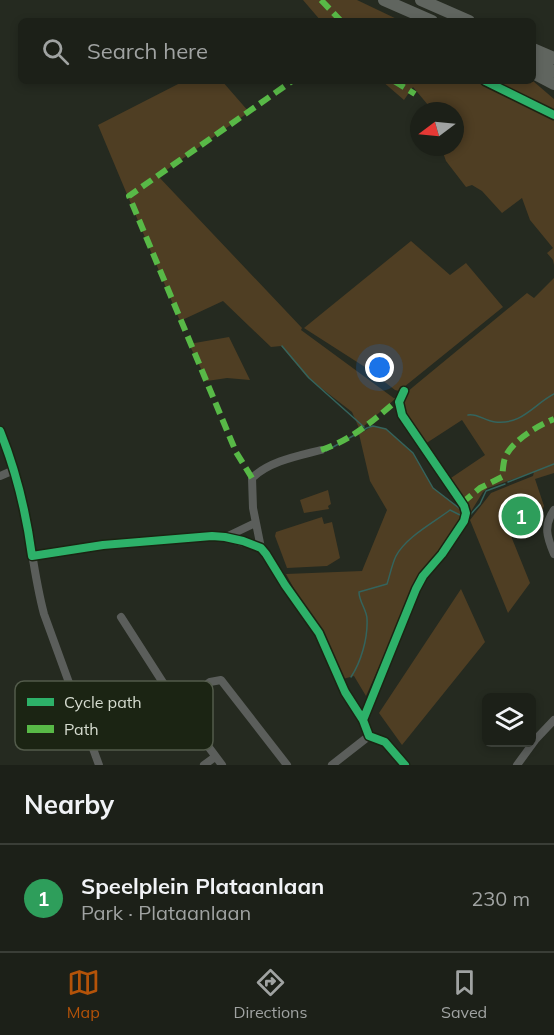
<!DOCTYPE html>
<html lang="en">
<head>
<meta charset="utf-8">
<style>
  :root { --surface:#1c2018; --page:#292d25; --text:#f1f3f6; --muted:#a0a3a2; --line:#3a3e37; --accent:#b45309 }
  body { margin:0; font-family:Mulish,sans-serif; background:var(--page); color:var(--text) }
  .controls { position:absolute; right:18px; bottom:18px; display:grid; overflow:hidden; border-radius:9px; box-shadow:0 3px 9px #0003 }
  .controls button { width:54px; height:54px; display:grid; place-items:center; padding:0; border:0; border-bottom:2px solid var(--line); background:var(--surface); color:var(--text); font:30px sans-serif }
  .compass { position:absolute; left:410px; top:102px; width:54px; height:54px; border-radius:50%; background:var(--surface); box-shadow:0 3px 9px #0003; rotate:254deg }
  .you { position:absolute; left:380px; top:368px; width:21px; height:21px; margin:-15px; border:4px solid #fff; border-radius:50%; background:#1a73e8; box-shadow:0 0 0 9px #1a73e833 }
  .badge { display:grid; place-items:center; width:39px; height:39px; border-radius:50%; background:var(--accent); color:#fff; font-size:20px; font-weight:700 }
  .pin { position:absolute; translate:-50% -50%; border:3px solid #fff; box-shadow:0 2px 6px #0006 }
  .list { margin:0; padding:0; list-style:none }
  h2 { display:flex; justify-content:space-between; align-items:center; height:78px; margin:0; padding:0 24px; font-size:26px }
  h2 small { font-size:20px; font-weight:400; color:var(--muted) }
  .list li { display:grid; grid-template-columns:39px 1fr auto; gap:18px; align-items:center; box-sizing:border-box; height:108px; padding:0 24px; border-top:2px solid var(--line) }
  .list b { display:block; font-size:22px; white-space:nowrap }
  .list p { margin:0; font-size:20px; white-space:nowrap; color:var(--muted) }
  .list em { font-size:20px; font-style:normal; color:var(--muted) }
  .icon { flex:none; width:33px; height:33px; fill:none; stroke:currentColor; stroke-width:2; stroke-linecap:round; stroke-linejoin:round }
  .map { position:relative; flex:none; width:554px; height:765px; overflow:hidden }
  .search { position:absolute; background:var(--surface); box-shadow:0 3px 9px #0003; left:18px; right:18px; top:18px; height:66px; display:flex; align-items:center; gap:15px; box-sizing:border-box; padding:0 21px; border-radius:9px; color:var(--muted); font-size:22px }
  .sheet { height:186px; background:var(--surface) }
  nav { display:flex; justify-content:space-around; align-items:center; box-sizing:border-box; height:84px; border-top:2px solid var(--line); background:var(--surface); font-size:16px; color:var(--muted) }
  nav a { display:grid; justify-items:center; gap:3px }
  nav .on { color:var(--accent) }
  .map>svg:first-child { display:block }
  .green { fill:#4f3e23 }
  .lines { fill:none; stroke-linecap:round; stroke-linejoin:round }
  .stream { stroke:#34645d; stroke-width:1.5 }
  .minor { stroke:#5b5e5b; stroke-width:8 }
  .highway { stroke:#60655f; stroke-width:12 }
  .quiet { stroke:#58b947; stroke-width:6; stroke-dasharray:12 6; stroke-linecap:butt }
  .cycleway-casing { stroke:#1b2413; stroke-width:11 }
  .cycleway { stroke:#2db169; stroke-width:8 }
  .key { fill:#1b2413; stroke:#535b4b; stroke-width:1.5 }
  .key-label { font-size:16px; fill:#d5dbcf }
</style>
</head>
<body>
<div class="map">
<svg width="554" height="765" viewBox="0 0 554 765">
  <rect width="100%" height="100%" fill="#252a20"/>
  <!-- green -->
  <path class="green" d="M253,0H357L401,21H321L303,0Z
    M184,81H222L249,112L158,176L302,328L301,330L395,399L364,426L359,428L352,412L307,377L281,346L271,347L223,301L180,321L98,125Z
    M382,81H533L554,99V265L553,260L547,253L553,248L530,220L522,198L502,213L482,191L472,185L466,187L446,161L441,147H455V111H430L428,105L413,87L404,100Z
    M411,241L450,275L466,263L503,307L399,391L395,390L368,369L304,328Z
    M554,278V473L535,479L544,506L536,526L511,536L530,583L508,613L470,520L491,493L533,476L534,472L488,488L483,492L470,513L448,480L485,455L462,420L425,444L402,407L405,394L413,387L527,293L534,298Z
    M229,337L250,380L227,378L207,381L189,344Z
    M373,426L386,429L413,453L433,488L464,511L465,515L401,618L366,696L354,676L343,679L286,574L362,571L387,510L370,481L359,434Z
    M328,490L331,504L328,506L329,509L304,513L300,500Z
    M322,517L324,524L332,522L340,558L327,566L287,568L275,536L276,532Z
    M461,589L485,642L402,745L379,713Z"/>
  <g class="lines">
    <!-- stream -->
    <path class="stream" d="M282,346L309,378L364,427
      M468,415C477,413 485,421 495,422C522,425 533,405 554,394
      M326,451L367,428L373,426L386,429L413,453L433,488L459,508
      M508,482L554,464
      M470,515L480,504L486,491L505,484
      M351,677C361,662 368,638 367,619C367,610 359,602 359,592L387,584C390,575 392,564 396,556C406,537 433,523 450,510L462,516"/>
    <!-- minor -->
    <path class="minor" d="M321,450C298,456 270,461 252,478L253,508L261,548L319,633L345,692L363,720L369,736L385,742L405,765
      M0,476L14,470C30,517 31,566 44,614L99,765
      M554,510C543,526 547,537 554,554
      M226,537L255,523
      M32,556L103,545L212,536L225,537L261,548
      M121,617L178,706L222,765
      M178,706L210,682L221,680L287,765
      M363,720L416,589L423,576L442,554L464,521L466,513L464,506L402,415L399,402L404,391
      M204,765L215,757
      M332,765L369,736
      M517,765L536,739L554,720"/>
    <!-- highway -->
    <path class="highway" d="M384,0L432,21
      M421,0L469,21
      M533,49L554,58
      M533,62L554,71
      M533,73L554,84"/>
    <!-- quiet -->
    <path class="quiet" d="M321,0L341,21
      M394,81L415,94
      M321,450C352,440 375,419 400,398
      M252,478L236,452L129,196L292,81
      M462,503L480,488L502,477C503,471 503,463 505,458C511,441 539,425 554,419"/>
    <!-- cycleway casing -->
    <g class="cycleway-casing">
      <path id="cycleway" d="M485,81L554,115
        M0,431C17,473 26,511 32,556L103,545L212,536L225,537L243,541L261,548L266,554L285,585L319,633L345,692L363,720L369,736L385,742L405,765
        M363,720L416,589L423,576L442,554L464,521L466,513L464,506L402,415L399,402L404,391"/>
    </g>
    <!-- cycleway -->
    <use href="#cycleway" class="cycleway"/>
  </g>
  <!-- legend -->
  <rect x="15" y="681" width="198" height="69" rx="9" class="key"/>
  <rect x="27" y="698" width="27" height="8" fill="#2db169"/>
  <rect x="27" y="725" width="27" height="8" fill="#58b947"/>
  <g class="key-label">
    <text x="64" y="708">Cycle path</text>
    <text x="64" y="735">Path</text>
  </g>
</svg>
<div class="controls">
<button><svg class="icon" aria-label="layers" viewBox="0 0 24 24"><path d="M12 4l9 5-9 5-9-5zM3 14l9 5 9-5"/></svg></button>
</div>
<svg class="compass" viewBox="-18 -18 36 36"><path d="M0-13l5 13h-10z" fill="#e53935"/><path d="M0 13l5-13h-10z" fill="#a0a3a2"/></svg>
<div class="you"></div>
<div class="pin badge" style="left:521px;top:516px;background:#2e9e5b">1</div>
<div class="search"><svg class="icon" aria-label="search" viewBox="0 0 24 24"><circle cx="10" cy="10" r="6"/><path d="M15 15l6 6"/></svg>Search here</div>
</div>
<section class="sheet">
<h2>Nearby<small></small></h2>
<ul class="list">
<li><span class="badge" style="background:#2e9e5b">1</span><div><b>Speelplein Plataanlaan</b><p>Park · Plataanlaan</p></div><em>230 m</em></li>
</ul>
</section>
<nav>
<a class="on"><svg class="icon" aria-label="map" viewBox="0 0 24 24"><path d="M3 6l6-2 6 2 6-2v14l-6 2-6-2-6 2zM9 4v14M15 6v14"/></svg>Map</a>
<a><svg class="icon" aria-label="directions" viewBox="0 0 24 24"><path d="M12 3l9 9-9 9-9-9zM9 14v-3h6M13 9l2 2-2 2"/></svg>Directions</a>
<a><svg class="icon" aria-label="saved" viewBox="0 0 24 24"><path d="M7 4h10v16l-5-4-5 4z"/></svg>Saved</a>
</nav>
</body>
</html>
